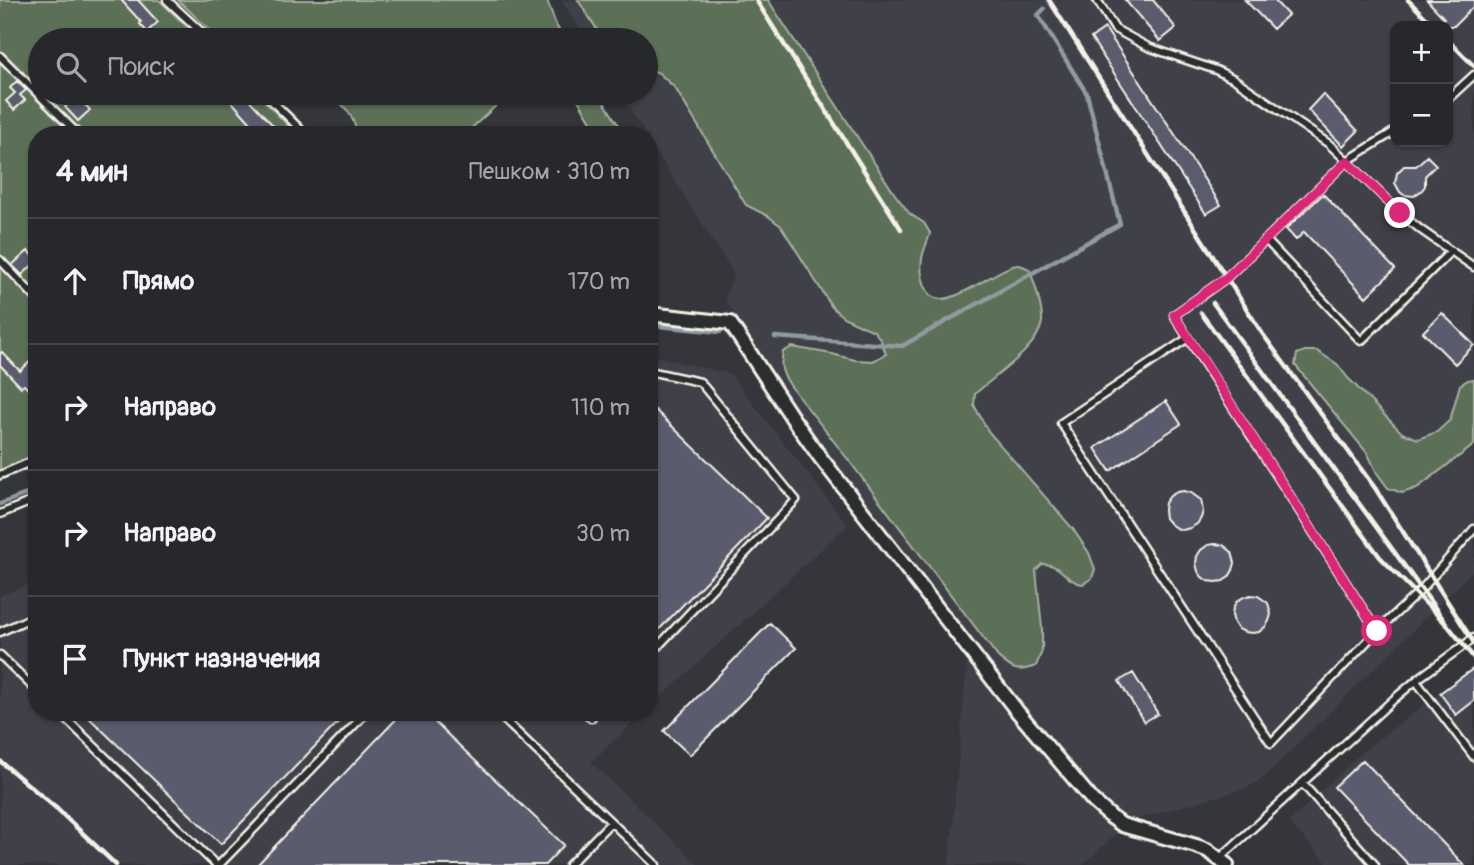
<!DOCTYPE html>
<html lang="ru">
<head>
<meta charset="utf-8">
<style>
  :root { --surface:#27282c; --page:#333438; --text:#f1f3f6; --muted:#a4a6a9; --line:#434448 }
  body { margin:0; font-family:Pangolin,sans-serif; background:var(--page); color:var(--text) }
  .controls { position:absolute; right:21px; top:21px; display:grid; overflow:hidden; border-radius:14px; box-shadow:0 2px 5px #0004 }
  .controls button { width:63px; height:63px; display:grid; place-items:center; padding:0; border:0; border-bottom:2px solid var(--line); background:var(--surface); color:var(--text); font:35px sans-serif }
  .stop { position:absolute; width:21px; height:21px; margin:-16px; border:5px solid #db2777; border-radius:50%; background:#fff }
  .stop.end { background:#db2777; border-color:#fff; box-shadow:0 2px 7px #0008 }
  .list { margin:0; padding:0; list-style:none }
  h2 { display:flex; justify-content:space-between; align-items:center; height:91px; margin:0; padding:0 28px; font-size:30px }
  h2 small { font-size:23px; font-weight:400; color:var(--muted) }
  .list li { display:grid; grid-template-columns:46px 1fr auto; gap:21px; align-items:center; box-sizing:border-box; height:126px; padding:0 28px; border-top:2px solid var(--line) }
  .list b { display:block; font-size:26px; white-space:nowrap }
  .list em { font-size:23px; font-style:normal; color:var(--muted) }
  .icon { flex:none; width:38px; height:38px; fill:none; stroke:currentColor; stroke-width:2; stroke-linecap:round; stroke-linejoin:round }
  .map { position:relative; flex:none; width:1474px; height:865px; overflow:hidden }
  .search { position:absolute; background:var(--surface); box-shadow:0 2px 5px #0004; left:28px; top:28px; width:630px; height:77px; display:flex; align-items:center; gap:18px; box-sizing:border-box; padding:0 24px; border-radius:38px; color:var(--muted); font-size:26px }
  .panel { position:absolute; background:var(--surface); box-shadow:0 2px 5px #0004; left:28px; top:126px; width:630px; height:595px; border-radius:28px }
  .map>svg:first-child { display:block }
  .built { fill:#3f414a; fill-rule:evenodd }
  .green { fill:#5b6f59; stroke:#a8b0a0; stroke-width:2 }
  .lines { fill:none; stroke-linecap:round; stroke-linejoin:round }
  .stream { stroke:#909ba0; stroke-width:4.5 }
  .building { fill:#5a5c6e; stroke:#f4f1e8; stroke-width:2 }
  .lane-casing { stroke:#f4f1e8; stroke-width:11 }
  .street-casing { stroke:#f4f1e8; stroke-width:18 }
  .lane { stroke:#2a2d2e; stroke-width:6 }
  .street { stroke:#2a2d2e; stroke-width:12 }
  .rail { stroke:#f4f1e8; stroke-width:4.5 }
  .route { stroke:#db2777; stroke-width:9 }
</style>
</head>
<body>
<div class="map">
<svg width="1474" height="865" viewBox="0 0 1474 865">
  <rect width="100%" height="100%" fill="#34363b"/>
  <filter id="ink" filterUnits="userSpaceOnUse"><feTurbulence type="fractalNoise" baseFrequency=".0143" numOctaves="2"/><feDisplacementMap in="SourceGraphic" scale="14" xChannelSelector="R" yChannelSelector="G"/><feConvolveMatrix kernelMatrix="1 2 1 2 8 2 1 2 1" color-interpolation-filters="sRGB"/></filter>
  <g filter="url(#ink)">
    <!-- built -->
    <path class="built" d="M561,0H1474V570L1262,779L1247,788L1123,823L1098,799L1031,723L834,466L772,379L725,298L734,274L649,140V135H646L620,93H646V40H587ZM1395,26H1448V142H1395Z
      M649,355L730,374L848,525L649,708Z
      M37,581V712H645L591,762L699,865H0V596Z
      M968,653L1044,751L1118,833L1082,865H949Z
      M1474,668V865H1329L1289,822L1364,750Z"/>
    <!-- green -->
    <path class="green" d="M0,0H159L201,40H40V93H257L297,135H37V465L0,480Z
      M178,0H547L556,25L565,40H220Z
      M578,0H768L894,193L910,214L924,223L930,233C928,242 923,250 922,259C920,270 922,280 927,290C942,320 996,265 1019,265C1020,265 1027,268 1029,269C1034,280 1043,310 1042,322C1038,349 994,376 975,394L974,405L988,431L1073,529L1089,553L1095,569L1092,578L1083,584C1064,581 1063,564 1042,564L1036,570L1042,628V651L1036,666C1016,673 1013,670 998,657L850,462L792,388C783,375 779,369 783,352L792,347L832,354L855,360L873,361L886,354L881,340L874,331L843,317L832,307L781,226L768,216L746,205L675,88L659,73L646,67V40H606L600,34Z
      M324,93H510L464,135H357C354,114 343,101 324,93Z
      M574,93H598L625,135H599Z
      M1305,351H1317L1337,364L1348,378L1402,433L1418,439L1437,432L1450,420L1460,385L1468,380L1474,379V445L1417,488L1402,493L1388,488L1377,473L1368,454L1295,365L1297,354Z"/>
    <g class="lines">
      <!-- stream -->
      <path class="stream" d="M649,325L720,332
        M775,337L902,346L1120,224L1087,94L1038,15L1044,9
        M0,504L37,490"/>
    </g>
    <!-- building -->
    <path class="building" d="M121,0H138L158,22L147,32L140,24L141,22Z
      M1125,0H1153L1176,28L1160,41Z
      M1245,0H1274L1288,15L1273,29Z
      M1427,0H1474V6L1454,26H1436L1444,18Z
      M1105,28L1221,205L1206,214L1091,38Z
      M17,81L26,90L20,95L25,100L14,110L6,101L15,93L10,88Z
      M224,93H243L282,135H236L250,122Z
      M1323,94L1358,131L1343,146L1308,110Z
      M77,96L90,110L78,121L65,107Z
      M1427,156L1436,165L1425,176V186L1422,190L1414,196L1404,195L1400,192L1395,183L1397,173L1404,166H1416Z
      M1323,194L1395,269L1366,297L1304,232L1296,240L1286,229Z
      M28,251L37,261L22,275L12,265Z
      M1442,313L1474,345L1455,364L1423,332Z
      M2,352L20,371L37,355V398L24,385L21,387L0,365V354Z
      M1166,401L1181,424L1110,471L1095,448Z
      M649,404L767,518L649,640Z
      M1184,491L1191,493L1201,500L1203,511L1201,518L1197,524L1190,528L1183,530L1176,528L1170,524L1165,518L1164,510L1165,503L1170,496L1177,492Z
      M1215,544L1223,545L1232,552L1235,563L1233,570L1229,577L1223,581L1216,582L1208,581L1202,577L1198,571L1196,564L1197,556L1201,550L1208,545Z
      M1251,595L1258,596L1268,603L1271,614L1269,621L1265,627L1259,632L1252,633L1245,632L1238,629L1234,623L1232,615L1233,608L1237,601L1244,597Z
      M770,623L796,648L690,755L664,731Z
      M1474,668V701L1456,715L1440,693Z
      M1133,673L1158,714L1144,722L1119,681Z
      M83,712H348L221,844Z
      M403,712H424L564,845L545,865H257Z
      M1363,760L1464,865H1409L1334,787Z"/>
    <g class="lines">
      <!-- lane casing -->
      <g class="lane-casing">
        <path id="lane" d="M167,0L210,40
          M1097,0L1115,29L1148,47L1216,70L1234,79L1329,144L1347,161L1226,278L1174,315L1188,338
          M0,56L79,135
          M264,93L306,135
          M1448,99L1474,75
          M1395,131L1347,161L1400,213L1421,230L1474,267
          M1266,240L1361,341L1451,251
          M0,260L37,299
          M649,371L700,382L796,500L649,656
          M0,475L37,459
          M0,514L37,499
          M1377,631L1188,338L1061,423L1271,743L1377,631L1421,590L1474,529
          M0,632L37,615
          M0,655L37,691
          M1416,681L1474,757
          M59,712L216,865
          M496,712L656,865
          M585,712L591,718L596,712
          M1302,783L1375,865
          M1219,859L1394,699L1419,678L1474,638
          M219,865L367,712
          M569,865L610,823"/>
      </g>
      <!-- street casing -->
      <g class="street-casing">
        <path id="street" d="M649,314L730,323L793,419L820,457L1017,711L1093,801L1111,817L1122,825L1196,846L1207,850L1227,865"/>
      </g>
      <!-- lane -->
      <use href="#lane" class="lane"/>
      <!-- street -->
      <use href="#street" class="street"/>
      <!-- rail -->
      <path class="rail" d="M756,0L901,229
        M1049,0L1262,333L1375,488L1474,643
        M1408,0L1434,26
        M1448,40L1474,66
        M1201,313L1380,557L1449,627L1213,303
        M1449,627L1474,658
        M0,761L56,808L116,865"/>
    </g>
  </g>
  <g class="lines" filter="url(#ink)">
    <!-- route -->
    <path class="route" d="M1377,631L1174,315L1226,278L1347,161L1400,213"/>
  </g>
</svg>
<div class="controls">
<button>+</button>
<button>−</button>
</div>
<div class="stop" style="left:1377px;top:631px"></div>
<div class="stop end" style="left:1400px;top:213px"></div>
<div class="search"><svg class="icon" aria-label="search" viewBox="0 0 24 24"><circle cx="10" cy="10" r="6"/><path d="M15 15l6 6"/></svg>Поиск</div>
<section class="panel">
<h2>4 мин<small>Пешком · 310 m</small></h2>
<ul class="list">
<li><svg class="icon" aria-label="ahead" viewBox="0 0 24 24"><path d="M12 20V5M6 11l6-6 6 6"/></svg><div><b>Прямо</b></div><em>170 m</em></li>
<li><svg class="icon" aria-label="right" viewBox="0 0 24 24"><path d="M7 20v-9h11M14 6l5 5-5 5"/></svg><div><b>Направо</b></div><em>110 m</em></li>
<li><svg class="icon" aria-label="right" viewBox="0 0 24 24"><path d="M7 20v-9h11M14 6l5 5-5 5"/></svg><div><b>Направо</b></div><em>30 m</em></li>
<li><svg class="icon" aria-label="arrive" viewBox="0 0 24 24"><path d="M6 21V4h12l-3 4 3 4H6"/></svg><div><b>Пункт назначения</b></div></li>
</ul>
</section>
</div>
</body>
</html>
